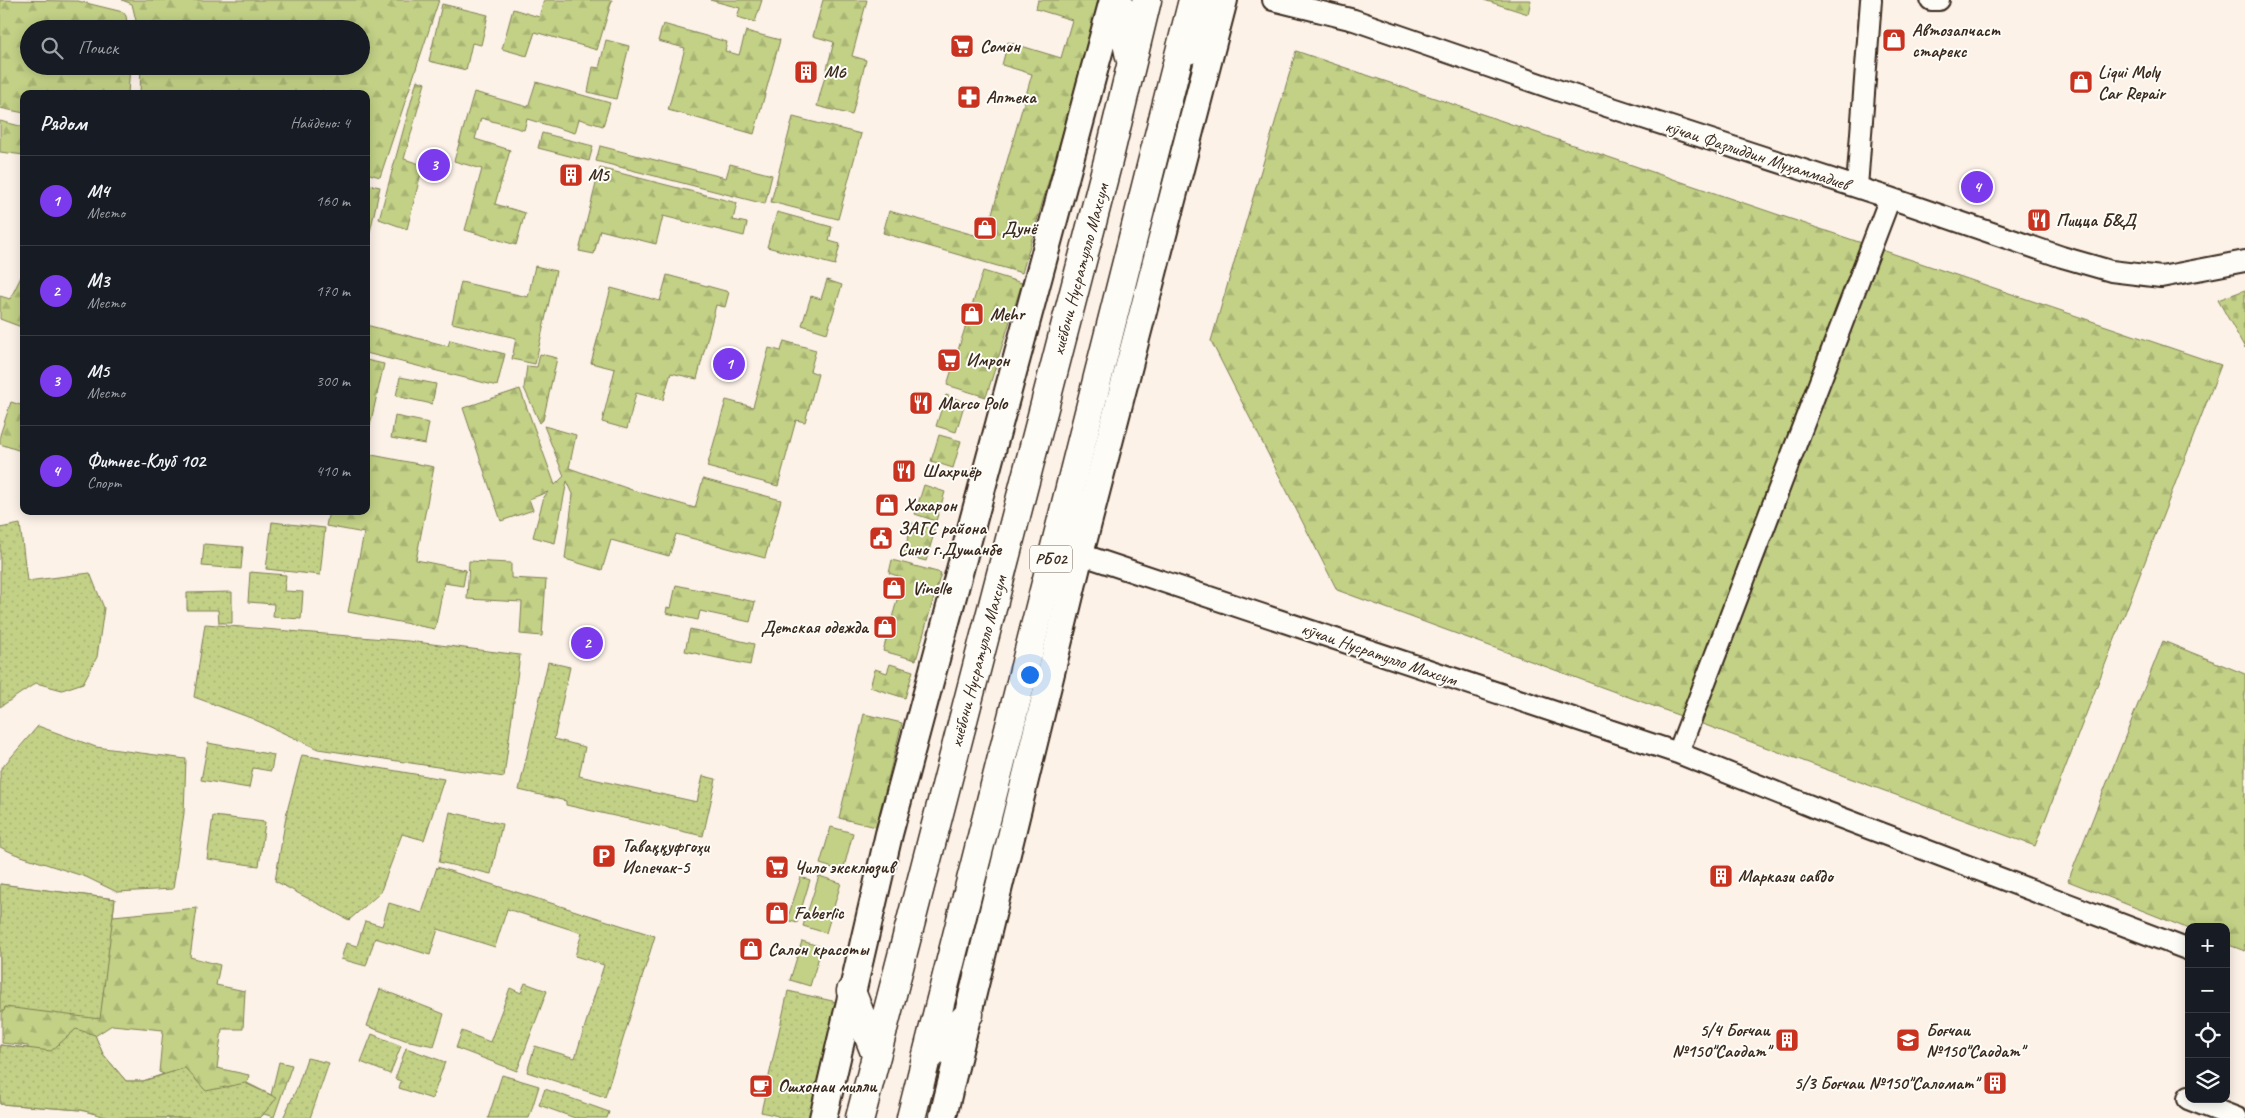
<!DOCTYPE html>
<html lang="ru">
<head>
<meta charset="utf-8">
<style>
  :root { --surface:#171b24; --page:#20242c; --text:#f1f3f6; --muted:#9ea1a6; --line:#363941; --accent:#7c3aed }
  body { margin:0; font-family:Caveat,sans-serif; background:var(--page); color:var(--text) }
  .controls { position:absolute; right:15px; bottom:15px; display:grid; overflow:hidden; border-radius:10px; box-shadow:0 2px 12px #0003 }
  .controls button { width:45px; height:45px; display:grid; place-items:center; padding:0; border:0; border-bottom:1px solid var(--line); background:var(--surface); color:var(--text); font:25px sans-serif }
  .you { position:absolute; left:1029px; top:674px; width:18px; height:18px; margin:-12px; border:4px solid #fff; border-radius:50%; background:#1a73e8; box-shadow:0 0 0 8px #1a73e833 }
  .badge { display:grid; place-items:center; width:32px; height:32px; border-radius:50%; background:var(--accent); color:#fff; font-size:16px; font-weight:700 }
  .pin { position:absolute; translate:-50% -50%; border:2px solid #fff; box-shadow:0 1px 5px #0006 }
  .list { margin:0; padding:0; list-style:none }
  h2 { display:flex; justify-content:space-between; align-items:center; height:65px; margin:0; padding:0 20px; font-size:21px }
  h2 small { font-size:16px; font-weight:400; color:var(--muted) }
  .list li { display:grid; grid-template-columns:32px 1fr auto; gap:15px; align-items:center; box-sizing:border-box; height:90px; padding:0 20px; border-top:1px solid var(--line) }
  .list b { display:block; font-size:19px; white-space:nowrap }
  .list p { margin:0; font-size:16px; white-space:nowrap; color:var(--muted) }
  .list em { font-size:16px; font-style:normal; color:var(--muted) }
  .icon { flex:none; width:28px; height:28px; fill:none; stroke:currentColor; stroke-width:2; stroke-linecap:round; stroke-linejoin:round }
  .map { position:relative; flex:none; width:2245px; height:1118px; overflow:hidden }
  .search { position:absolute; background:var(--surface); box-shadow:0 2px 12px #0003; left:20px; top:20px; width:350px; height:55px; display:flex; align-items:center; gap:12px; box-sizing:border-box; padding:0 18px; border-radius:28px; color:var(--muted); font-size:19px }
  .panel { position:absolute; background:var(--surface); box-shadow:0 2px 12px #0003; left:20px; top:90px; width:350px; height:425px; border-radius:10px }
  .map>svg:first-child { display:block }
  .forest { fill:url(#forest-firs); stroke:#7e7e52; fill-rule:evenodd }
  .cemetery { fill:url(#cemetery-stones); stroke:#7e7e52 }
  .park { fill:url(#park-dots); stroke:#7e7e52 }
  .garden { fill:#c2d186; stroke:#7e7e52 }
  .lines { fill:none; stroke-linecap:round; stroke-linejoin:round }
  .minor-casing { stroke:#3b2a1e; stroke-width:24 }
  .tertiary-casing { stroke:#3b2a1e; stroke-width:30 }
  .trunk-casing { stroke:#3b2a1e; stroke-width:31 }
  .minor { stroke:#fdfcf7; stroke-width:20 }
  .tertiary { stroke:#fdfcf7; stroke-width:26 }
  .trunk { stroke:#fdfcf7; stroke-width:28 }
  .labels { text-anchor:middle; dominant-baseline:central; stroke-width:4; stroke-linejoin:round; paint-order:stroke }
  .shield { fill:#fdfcf7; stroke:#75695f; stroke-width:1 }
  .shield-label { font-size:16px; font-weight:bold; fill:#3b2a1e }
  .poi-label { font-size:18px; font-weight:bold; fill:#3b2a1e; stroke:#fdfcf7; text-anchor:start }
  .street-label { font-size:18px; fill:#3b2a1e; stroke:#fdfcf7 }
</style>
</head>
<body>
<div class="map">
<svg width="2245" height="1118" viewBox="0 0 2245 1118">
  <defs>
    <pattern id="forest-firs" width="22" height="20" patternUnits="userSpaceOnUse" patternTransform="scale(1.25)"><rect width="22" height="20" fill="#c2d186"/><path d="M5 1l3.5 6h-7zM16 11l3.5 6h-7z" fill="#a8b473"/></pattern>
    <pattern id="cemetery-stones" width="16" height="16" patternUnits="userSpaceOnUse" patternTransform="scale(1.25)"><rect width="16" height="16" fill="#c2d186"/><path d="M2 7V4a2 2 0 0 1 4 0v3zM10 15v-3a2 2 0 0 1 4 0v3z" fill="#a8b473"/></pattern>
    <pattern id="park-dots" width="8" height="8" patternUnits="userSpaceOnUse" patternTransform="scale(1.25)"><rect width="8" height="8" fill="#c2d186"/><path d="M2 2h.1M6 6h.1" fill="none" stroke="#a8b473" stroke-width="1.8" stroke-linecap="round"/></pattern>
  </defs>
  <rect width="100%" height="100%" fill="#fdf2e8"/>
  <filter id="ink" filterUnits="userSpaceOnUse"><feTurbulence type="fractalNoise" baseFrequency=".02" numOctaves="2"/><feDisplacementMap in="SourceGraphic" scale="10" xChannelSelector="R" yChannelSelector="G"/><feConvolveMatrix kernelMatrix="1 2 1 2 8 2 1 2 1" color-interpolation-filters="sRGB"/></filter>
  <g filter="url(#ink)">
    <!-- forest -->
    <path class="forest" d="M0,0L78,1L123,12L126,16L128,29H29V66H130L128,94H24V113L0,108Z
      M122,0H439L380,177L366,173V94H140L141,66H361V29H138L132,4Z
      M544,0H612L597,50L535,32L527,56L502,49L513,9L539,17Z
      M710,0H762L755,22L737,17L740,8Z
      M823,0H867L852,56L866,60L852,115L817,106L834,42L813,36Z
      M1038,0H1101L1022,273L883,233L889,211L985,238L1032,74L1002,65L1008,42L1061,58L1072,20L1036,9Z
      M1484,0H1531L1528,14Z
      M442,4L488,15L481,45L472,43L466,70L429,61Z
      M663,24L727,42L725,51L739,55L746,31L780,40L754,134L668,110L685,48L658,41Z
      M606,40L629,46L616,99L588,92L593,67L599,68Z
      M1296,51L2221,365L2035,846L1337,590L1211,341Z
      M417,80L425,83L404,159L423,165L407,229L379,219Z
      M536,82L610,103L603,126L579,119L575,133L527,119L524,130L481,118L475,139L510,150L495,204L525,213L516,245L465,230L482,169L454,161L474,92L528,107Z
      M793,117L861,134L838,219L771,202Z
      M0,121L24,127V155L0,152Z
      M542,133L593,146L589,161L538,148Z
      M600,146L726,178L730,164L772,175L765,204L596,161Z
      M600,168L737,203L733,220L747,223L744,236L663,216L656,244L600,230L594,254L579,251Z
      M366,184L380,187L366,250Z
      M777,212L832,227L829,241L840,244L835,265L767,247Z
      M535,266L556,271L535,364L512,359L516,338L452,323L461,282L528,297Z
      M24,271V328L0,319V296L10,299Z
      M983,271L1022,283L986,397L947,385Z
      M667,275L729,292L725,307L716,305L697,379L671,373L663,400L636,393L627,429L602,422L615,369L591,363L611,288L660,301Z
      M827,280L842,285L827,333L802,325L811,296L821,299Z
      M366,325L448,346L450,340L505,354L497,386L366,353Z
      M784,341L816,350L810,371L818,374L805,422L796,420L778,486L707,467L726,400L753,407L769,348L781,351Z
      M540,354L557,358L543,420L540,423L524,388L527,366L537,367Z
      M366,360L384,364L368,434H366Z
      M400,377L436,384L432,404L396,396Z
      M520,389L555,485L564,476L544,426L576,435L569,468L632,490L695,508L703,479L781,500L765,558L676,534L669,556L611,540L602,570L565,559L573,494L567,481L555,543L533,537L544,497L548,492L529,499L533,510L501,521L463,408Z
      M946,395L965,402L956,432L936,426Z
      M11,402L24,406V452L0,444V435Z
      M395,416L429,423L425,444L391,438Z
      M939,435L961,441L953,468L931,461Z
      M367,454L434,467L416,560L466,570L463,586L444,583L435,629L348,612L364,533L326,526L329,511H366Z
      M924,485L945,492L936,521L915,514Z
      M912,523L935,530L926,561L903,555Z
      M892,560L941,573L916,660L883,651L903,578L889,573Z
      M469,561L511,563V578L546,580L542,636L520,634L522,602L467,599Z
      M676,585L755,602L750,622L700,611L698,620L666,613L667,607L671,608Z
      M690,629L754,644L750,665L685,651Z
      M2163,641L2245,674V951L2226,944V927H2189V929L2068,881Z
      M890,664L913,671L905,698L870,687L875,669L887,673Z
      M864,714L902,723L876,827L839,818Z
      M0,884L115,899L113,916L197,908L190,957L220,965L216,985L245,991L243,1029H222L217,1068L249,1075L247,1083L271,1095L279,1062L292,1065L274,1117L264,1114L260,1118H110L81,1110L0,1104V1045L28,1048V1046L2,1043V1011H0ZM112,1025L163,1030L159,1072L164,1074L143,1081H126L103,1054L95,1036Z"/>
    <!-- cemetery -->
    <path class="cemetery" d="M2245,290V348L2218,300Z"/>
    <!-- park -->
    <path class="park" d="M272,522L325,528L320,575L266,569Z
      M20,524L27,581L90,573L104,608L97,657L83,683L62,690L36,683L0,707V528Z
      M204,544L243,547L241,569L202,566Z
      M250,572L286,575L284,591L303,592L301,619L273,617L274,604L248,602Z
      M232,592V623H219L218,610H187V593Z
      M205,624L408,641L520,655L504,777L318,749L251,718L194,697Z
      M548,662L570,667L554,739L585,747L579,776L697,802L703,776L716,779L703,836L566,805V801L519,790Z
      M38,726L96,747L186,759L184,813L173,889L117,892L86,877L15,854L0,847V770Z
      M208,743L274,755L271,771L253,768L249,788L201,780Z
      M302,755L444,779L424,840L402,834L380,893L349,920L275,881L287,811Z
      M450,812L502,824L491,874L439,862Z
      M213,816L265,822L259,866L207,859Z
      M437,867L655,936L605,1097L527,1072L535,1046L575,1058L604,965L575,956L582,933L507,909L495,947L438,929L430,955L375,938L366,966L341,959L346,943L357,946L365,921L382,926L389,903L422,913Z
      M0,884L115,899L100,1019L5,1007L4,1011H0Z
      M525,983L547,991L517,1071L456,1048L462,1031L490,1042L510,988L521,993Z
      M380,989L444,1014L434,1046L405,1040L367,1026Z
      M788,991L837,1002L811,1118H778V1116L761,1112Z
      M76,1029L95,1035L103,1054L126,1081H143L185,1068L206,1091L245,1083L277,1098L260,1118H110L81,1110L0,1104V1045L51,1051Z
      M372,1034L401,1046L390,1074L361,1062Z
      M406,1048L445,1062L432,1099L399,1088L401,1081L395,1079Z
      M307,1058L329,1063L310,1118H283L297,1088Z
      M502,1075L539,1086L529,1118H488Z
      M545,1089L609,1112L607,1118H575L539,1105Z"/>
    <!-- garden -->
    <path class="garden" d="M831,827L853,833L843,871L820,864Z
      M819,876L841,883L826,933L803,926Z
      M801,877L810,880L797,923L787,920Z
      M802,941L822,947L810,986L790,980Z"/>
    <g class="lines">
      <!-- minor casing -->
      <g class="minor-casing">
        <path id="minor" d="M1273,0L1354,20L1560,91L1890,198L2062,257L2111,271L2161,277L2245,261
          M1931,0H1939
          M1857,187L1871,0
          M1080,554L1678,753L1818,809L2189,950
          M1678,753L1890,198
          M2189,1096L2188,1099L2237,1118"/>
      </g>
      <!-- tertiary casing -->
      <g class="tertiary-casing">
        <path id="tertiary" d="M943,1116L1080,554L1224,0
          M823,1118L889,834L1113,0"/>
      </g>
      <!-- trunk casing -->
      <g class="trunk-casing">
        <path id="trunk" d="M1118,0L1130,57
          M1188,50L1220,0
          M851,991L876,1055
          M929,1057L969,1014
          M860,1118L1109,157L1147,0
          M911,1118L1193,0"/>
      </g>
      <!-- minor -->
      <use href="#minor" class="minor"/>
      <!-- tertiary -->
      <use href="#tertiary" class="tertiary"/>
      <!-- trunk -->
      <use href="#trunk" class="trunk"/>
    </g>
  </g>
  <!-- icons -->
  <defs>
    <g id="shop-square" transform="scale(1.25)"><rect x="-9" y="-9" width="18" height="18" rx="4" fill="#c8321e" stroke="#fdfcf7"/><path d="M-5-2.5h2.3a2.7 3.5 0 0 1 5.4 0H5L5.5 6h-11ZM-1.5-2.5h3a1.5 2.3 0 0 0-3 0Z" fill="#fff"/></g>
    <g id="supermarket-square" transform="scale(1.25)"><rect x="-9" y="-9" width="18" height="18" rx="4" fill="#c8321e" stroke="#fdfcf7"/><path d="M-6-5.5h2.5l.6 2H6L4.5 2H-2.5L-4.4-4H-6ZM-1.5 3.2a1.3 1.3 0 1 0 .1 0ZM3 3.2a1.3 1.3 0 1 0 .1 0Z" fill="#fff"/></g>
    <g id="building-square" transform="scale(1.25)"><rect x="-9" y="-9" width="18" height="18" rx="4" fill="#c8321e" stroke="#fdfcf7"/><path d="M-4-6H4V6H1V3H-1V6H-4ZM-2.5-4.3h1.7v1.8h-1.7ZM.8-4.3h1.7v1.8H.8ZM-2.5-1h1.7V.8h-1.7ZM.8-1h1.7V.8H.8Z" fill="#fff"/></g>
    <g id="pharmacy-square" transform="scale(1.25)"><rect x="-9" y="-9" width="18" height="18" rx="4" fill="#c8321e" stroke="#fdfcf7"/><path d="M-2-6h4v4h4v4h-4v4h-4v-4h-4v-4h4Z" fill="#fff"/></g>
    <g id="restaurant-square" transform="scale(1.25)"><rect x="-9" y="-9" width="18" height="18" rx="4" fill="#c8321e" stroke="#fdfcf7"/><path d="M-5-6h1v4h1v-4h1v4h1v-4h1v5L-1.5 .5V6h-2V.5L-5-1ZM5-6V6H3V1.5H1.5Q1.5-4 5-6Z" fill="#fff"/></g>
    <g id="civic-square" transform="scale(1.25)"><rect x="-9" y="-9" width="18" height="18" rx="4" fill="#c8321e" stroke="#fdfcf7"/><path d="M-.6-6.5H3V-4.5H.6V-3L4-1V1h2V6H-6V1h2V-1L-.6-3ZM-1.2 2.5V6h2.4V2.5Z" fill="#fff"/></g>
    <g id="parking-square" transform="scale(1.25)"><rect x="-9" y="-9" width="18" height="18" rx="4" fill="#c8321e" stroke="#fdfcf7"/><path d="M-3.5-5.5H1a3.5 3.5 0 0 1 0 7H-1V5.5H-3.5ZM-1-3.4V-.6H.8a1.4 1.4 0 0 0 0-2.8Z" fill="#fff"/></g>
    <g id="school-square" transform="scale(1.25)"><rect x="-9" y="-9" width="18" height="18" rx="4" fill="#c8321e" stroke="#fdfcf7"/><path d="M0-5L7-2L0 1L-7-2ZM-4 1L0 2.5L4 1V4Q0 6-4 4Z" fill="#fff"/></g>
    <g id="cafe-square" transform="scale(1.25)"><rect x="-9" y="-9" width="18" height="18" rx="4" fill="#c8321e" stroke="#fdfcf7"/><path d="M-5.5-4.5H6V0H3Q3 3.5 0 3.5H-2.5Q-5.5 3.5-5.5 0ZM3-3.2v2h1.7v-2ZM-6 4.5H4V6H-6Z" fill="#fff"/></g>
  </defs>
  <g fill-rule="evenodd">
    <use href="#shop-square" x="1894" y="40"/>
    <use href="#supermarket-square" x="962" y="46"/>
    <use href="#building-square" x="806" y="72"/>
    <use href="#shop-square" x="2081" y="82"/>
    <use href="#pharmacy-square" x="969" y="97"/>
    <use href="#building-square" x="571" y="175"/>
    <use href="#restaurant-square" x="2039" y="220"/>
    <use href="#shop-square" x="985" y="228"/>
    <use href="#shop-square" x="972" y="314"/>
    <use href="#supermarket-square" x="949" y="360"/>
    <use href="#restaurant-square" x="921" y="403"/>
    <use href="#restaurant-square" x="904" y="471"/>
    <use href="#shop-square" x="887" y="505"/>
    <use href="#civic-square" x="881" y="538"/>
    <use href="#shop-square" x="894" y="588"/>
    <use href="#shop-square" x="885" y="627"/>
    <use href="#parking-square" x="604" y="856"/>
    <use href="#supermarket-square" x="777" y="867"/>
    <use href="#building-square" x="1721" y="876"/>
    <use href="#shop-square" x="777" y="913"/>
    <use href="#shop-square" x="751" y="949"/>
    <use href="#building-square" x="1787" y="1040"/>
    <use href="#school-square" x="1908" y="1040"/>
    <use href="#building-square" x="1995" y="1083"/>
    <use href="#cafe-square" x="761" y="1086"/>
  </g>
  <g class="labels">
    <!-- shield labels -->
    <rect class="shield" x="1030" y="545.5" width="42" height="27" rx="4"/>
    <g class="shield-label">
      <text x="1051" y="559">РБ02</text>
    </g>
    <!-- poi labels -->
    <g class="poi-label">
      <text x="1912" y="30">Автозапчаст<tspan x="1912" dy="21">старекс</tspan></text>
      <text x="980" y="46">Сомон</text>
      <text x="824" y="72">М6</text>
      <text x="2098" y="72">Liqui Moly<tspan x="2098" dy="21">Car Repair</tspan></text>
      <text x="986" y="97">Аптека</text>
      <text x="588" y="175">М5</text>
      <text x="2056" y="220">Пицца Б&amp;Д</text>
      <text x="1002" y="228">Дунё</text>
      <text x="990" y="314">Mehr</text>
      <text x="966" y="360">Имрон</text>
      <text x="938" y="403">Marco Polo</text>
      <text x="922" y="471">Шахриёр</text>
      <text x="904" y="505">Хохарон</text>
      <text x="898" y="528">ЗАГС района<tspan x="898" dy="21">Сино г.Душанбе</tspan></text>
      <text x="912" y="588">Vinelle</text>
      <text x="868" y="627" text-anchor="end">Детская одежда</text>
      <text x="622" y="846">Таваққуфгоҳи<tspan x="622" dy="21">Испечак-5</tspan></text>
      <text x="794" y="867">Чило эксклюзив</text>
      <text x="1738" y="876">Маркази савдо</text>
      <text x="794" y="913">Faberlic</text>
      <text x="768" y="949">Салон красоты</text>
      <text x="1770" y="1030" text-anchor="end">5/4 Боғчаи<tspan x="1770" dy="21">№150"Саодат"</tspan></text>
      <text x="1926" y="1030">Боғчаи<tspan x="1926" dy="21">№150"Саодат"</tspan></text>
      <text x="1978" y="1083" text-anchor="end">5/3 Боғчаи №150"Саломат"</text>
      <text x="778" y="1086">Ошхонаи милли</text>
    </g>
    <!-- street labels -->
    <g class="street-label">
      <text transform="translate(1757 155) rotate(18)">кӯчаи Фазлиддин Муҳаммадиев</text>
      <text transform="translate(1080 269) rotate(-75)">хиёбони Нусратулло Махсум</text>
      <text transform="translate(1379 654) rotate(19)">кӯчаи Нусратулло Махсум</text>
      <text transform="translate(978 661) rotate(-75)">хиёбони Нусратулло Махсум</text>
    </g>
  </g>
</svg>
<div class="controls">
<button>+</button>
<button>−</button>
<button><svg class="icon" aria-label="locate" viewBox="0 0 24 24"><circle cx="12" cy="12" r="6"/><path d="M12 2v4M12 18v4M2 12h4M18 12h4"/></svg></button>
<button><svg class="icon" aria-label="layers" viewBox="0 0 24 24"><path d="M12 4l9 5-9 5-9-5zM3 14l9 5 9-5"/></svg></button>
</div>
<div class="you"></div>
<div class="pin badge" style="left:729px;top:364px">1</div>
<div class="pin badge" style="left:587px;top:643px">2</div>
<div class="pin badge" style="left:434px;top:165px">3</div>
<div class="pin badge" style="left:1977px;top:187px">4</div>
<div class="search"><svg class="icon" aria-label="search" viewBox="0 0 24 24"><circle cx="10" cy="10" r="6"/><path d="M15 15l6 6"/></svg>Поиск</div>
<section class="panel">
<h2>Рядом<small>Найдено: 4</small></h2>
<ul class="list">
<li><span class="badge">1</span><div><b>M4</b><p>Место</p></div><em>160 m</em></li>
<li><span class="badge">2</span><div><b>М3</b><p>Место</p></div><em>170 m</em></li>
<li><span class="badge">3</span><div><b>M5</b><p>Место</p></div><em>300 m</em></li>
<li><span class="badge">4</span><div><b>Фитнес-Клуб 102</b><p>Спорт</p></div><em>410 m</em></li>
</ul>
</section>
</div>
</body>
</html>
